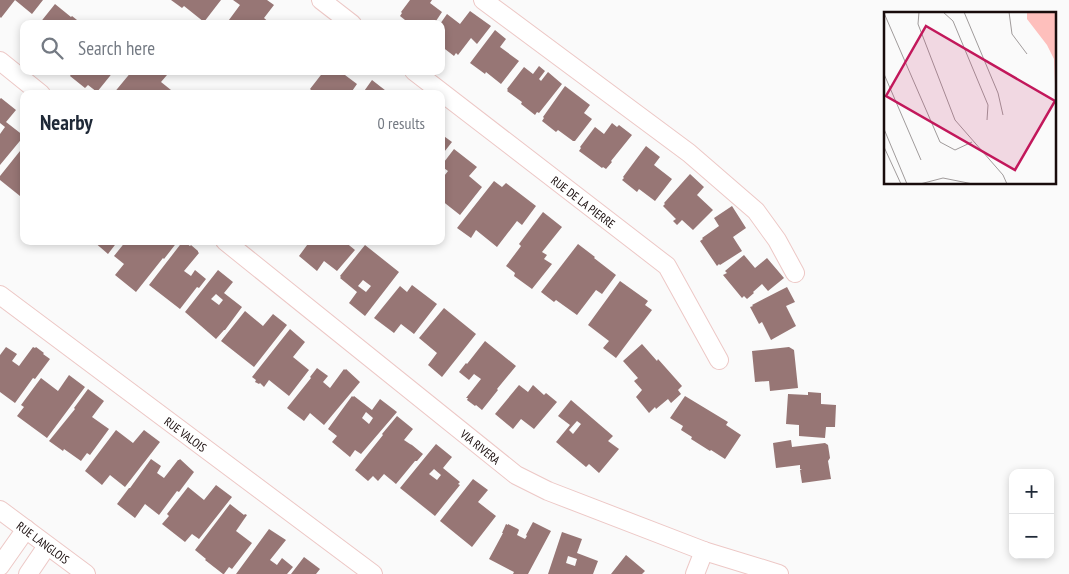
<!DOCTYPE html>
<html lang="en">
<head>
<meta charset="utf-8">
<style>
  :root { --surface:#fff; --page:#f6f6f7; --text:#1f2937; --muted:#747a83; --line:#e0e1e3 }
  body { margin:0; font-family:"PT Sans Narrow",sans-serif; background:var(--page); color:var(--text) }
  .controls { position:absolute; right:15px; bottom:15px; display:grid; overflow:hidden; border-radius:10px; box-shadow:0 2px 8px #0003 }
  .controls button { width:45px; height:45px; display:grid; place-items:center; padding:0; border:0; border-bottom:1px solid var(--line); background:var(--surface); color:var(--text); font:25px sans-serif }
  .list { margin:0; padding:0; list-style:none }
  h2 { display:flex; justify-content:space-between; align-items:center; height:65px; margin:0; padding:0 20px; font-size:21px }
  h2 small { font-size:16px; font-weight:400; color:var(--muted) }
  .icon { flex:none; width:28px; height:28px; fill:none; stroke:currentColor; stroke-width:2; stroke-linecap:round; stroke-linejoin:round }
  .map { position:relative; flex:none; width:1069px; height:574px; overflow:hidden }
  .search { position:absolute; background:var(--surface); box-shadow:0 2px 8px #0003; left:20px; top:20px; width:425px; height:55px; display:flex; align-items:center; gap:12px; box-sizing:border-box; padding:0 18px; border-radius:10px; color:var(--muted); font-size:19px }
  .panel { position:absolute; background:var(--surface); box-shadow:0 2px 8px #0003; left:20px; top:90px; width:425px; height:155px; border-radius:10px }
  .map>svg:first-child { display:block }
  .building { fill:#977675; fill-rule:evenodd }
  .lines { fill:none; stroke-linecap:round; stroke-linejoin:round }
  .minor-casing { stroke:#edc8c6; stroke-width:20 }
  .minor { stroke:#fff; stroke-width:18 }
  .labels { text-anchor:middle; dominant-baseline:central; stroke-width:4; stroke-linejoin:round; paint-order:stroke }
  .street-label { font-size:12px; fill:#180c0c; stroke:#fff }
  .inset-road { fill:none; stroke:#a09b9b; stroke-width:1 }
  .view { fill:#c2185b; fill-opacity:0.15; stroke:#c2185b; stroke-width:2.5 }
  .inset-edge { fill:none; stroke:#180c0c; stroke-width:2.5 }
</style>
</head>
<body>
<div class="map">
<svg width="1069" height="574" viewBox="0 0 1069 574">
  <rect width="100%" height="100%" fill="#fafafa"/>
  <!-- building -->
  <path class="building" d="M0,0H43L32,14L15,0L1,18L0,17Z
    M171,0H221L204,22L184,6L182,8Z
    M233,0H267L274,5L264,18L271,24H226L240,5Z
    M410,0H432L430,3L442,12L434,24H410L400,16L402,13L401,12Z
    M55,4L71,17L72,16L82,24H39Z
    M470,11L491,26L477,44L471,38L458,55L456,53L454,56L441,46V24H440L447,14L460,24Z
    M495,30L506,39L500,47L519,61L501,84L486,72L485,74L470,63Z
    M539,66L545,71L539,79L541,81L548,72L562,84L539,113L537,112L535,115L521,104L522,102L507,91L508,90L507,89L524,67L533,74Z
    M73,71H114L97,92L88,85L85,88L70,76Z
    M132,71H162L167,75L161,82L171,90L168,94H113Z
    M324,71H349L345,75L357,84L350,94H315L310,89Z
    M372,80L390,94H362Z
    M565,86L590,105L584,113L592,119L575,141H573L558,130L556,132L542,121L544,118L543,117Z
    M1,98L16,110L6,122L24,136L0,165V134L5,127L0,123V99Z
    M612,123L617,127L619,125L632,135L611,161L612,162L606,169L603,167L602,168L579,151L581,148L580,147L595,127L604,134Z
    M441,134L452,142L441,156Z
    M24,146V191L20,196L0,180V176Z
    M646,146L660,157L654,165L672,179L655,201L639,189L637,192L622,180L624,178L623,177Z
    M454,149L477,167L469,176L482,187L460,215L441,200L443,198L441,197V180L448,171L441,166Z
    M690,174L704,187L697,195L713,210L693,230L682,220L677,225L673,221L676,219L663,206L665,204L664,203Z
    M494,181L502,187L506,183L536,206L522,225L517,221L497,247L476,230L471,238L457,228Z
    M732,206L746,228L733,237L742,251L720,265L719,264L717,266L700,241L703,239L702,238L719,226L714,218Z
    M543,212L562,227L542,252L547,255L544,259L552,264L532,289L514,276L515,273L506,266L521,246L519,244Z
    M93,241H118L108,254Z
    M126,241H148L150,243L152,241H178L164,259L163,258L136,292L115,275L124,264L114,256Z
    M183,241L190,246L191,245L198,251V252L199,253L184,271L191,276L195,270L206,279L199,288L197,287L180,309L149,285Z
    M310,241H340L342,243L344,241L355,250L337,271L324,261L317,271L299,256Z
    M578,244L595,257L594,258L616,275L602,294L596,290L577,315L556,300L554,302L541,292Z
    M365,245L399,272L365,316L349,303L357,292L340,278L341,277L340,276ZM363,280L371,286L366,292L358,286Z
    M744,255L755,268L767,258L784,278L768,291L762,284L753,292L754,293L747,299L744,296L742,298L723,275L727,273L725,271Z
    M218,270L233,282L224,293L242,307L225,330H224L216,339L185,312ZM216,294L223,300L219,305L211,299Z
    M620,281L648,301L645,305L652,310L616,358L603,348L609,341L588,325Z
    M412,285L437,304L414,334L401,324L394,333L374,318L400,286L407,292Z
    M787,287L795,302L786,306L796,326L771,340L762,322L759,324L750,307L753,306L752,305Z
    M444,308L476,334L442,377L428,365L437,353L419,338Z
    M245,311L263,326L273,314L287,325L254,367L221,341Z
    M290,329L305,342L293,357L309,370L289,396L269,380L264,387L260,383L259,384L255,382L256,380L252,377Z
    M485,341L516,366L497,389L498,390L482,410L476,405L475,406L467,400L468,398H466L481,379L474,374L469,380L459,372L466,363L467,364Z
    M642,344L657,361L658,359L682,386L678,390L681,394L671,403L668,399L656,409L655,407L649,413L636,397L642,390L634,381L638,378L623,361Z
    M6,347L17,354L12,361L19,366L33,347L35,348L36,347L44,353L43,354L50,359L35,379L33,378L15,403L0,392V355Z
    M789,347L794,350L798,388L770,391L769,381L755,382L752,351Z
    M317,368L328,376L323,382L330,388L344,369L345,370L346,369L360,382L324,425L310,413L304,421L287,408L311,378L310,377Z
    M69,375L85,387L47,438L17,416L24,407L21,405L41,378L58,391Z
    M519,385L528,392L533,385L544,395L546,393L557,402L534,429L521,419L513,429L495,414Z
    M88,389L104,401L92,417L109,429L90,455L87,453L81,461L64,449L63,451L49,441L75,409L74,408Z
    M808,392L821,393V404L836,405L835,427H826L825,438L799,436V425L786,424L788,394L808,395Z
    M352,396L353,397L354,396L372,410L380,399L397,412L361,454L355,450L350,457L332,442L337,436L328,429ZM366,412L373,418L369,424L362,418Z
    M685,396L728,422L726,425L741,435L725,459L711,450L710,451L691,439L692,437L681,430L683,426L670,418Z
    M571,400L613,436L608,441L619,449L599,473L589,464L586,467L556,442L570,425L558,416ZM577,421L581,424L573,434L569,430Z
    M397,416L413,429L404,440L410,444L412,445L423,454L417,461H415L396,484L384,474L378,481L373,476L368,481L355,470L383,435L382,434Z
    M116,430L133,443L144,430L160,442L125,487L110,475L102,485L85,471Z
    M791,440L792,447L825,443L828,445L830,458L828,461L831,479L802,483L800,470H802L800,469V465L776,468L773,443Z
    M436,444L452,457L443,468L460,482L458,484L460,485L435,516L400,488ZM434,469L441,475L437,480L429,474Z
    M151,459L161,466L157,473L164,478L178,460H179L180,459L194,472L179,492L177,491L159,515L145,504L135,518L117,504L129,488H130Z
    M473,479L488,490L478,502L496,516L472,547L440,521Z
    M216,485L232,497L199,539L192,534L185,542L162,524L169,516L167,514L188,487L204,500Z
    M230,504L244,515L245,514L247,515L236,531L252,543L232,569L229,567L224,574H223L205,560L206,559L195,550Z
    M533,522L551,531L528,574H513L514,572L489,559L503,533H502L506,524L508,525V524L518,529L519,530L517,535L525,539L527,536L526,535Z
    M269,529L286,540L270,560L277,565L282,558L293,567L287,574H236Z
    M562,532L582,539L577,553L598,561L593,574H548ZM568,556L577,559L575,566L566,563Z
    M626,555L645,571L642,574H611Z
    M304,557L320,569L316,574H291Z"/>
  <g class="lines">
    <!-- minor casing -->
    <g class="minor-casing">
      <g id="minor">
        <path d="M321,0L352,24"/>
        <path d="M483,0L689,153L756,211L777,240L795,273"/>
        <path d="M0,61L41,94"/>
        <path id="s1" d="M414,71L667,266L719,360"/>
        <path id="s2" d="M225,241L516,475L548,491L704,551L779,574"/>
        <path id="s3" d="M0,295L373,574"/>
        <path id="s4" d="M0,510L86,574"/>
        <path d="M0,566L26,529"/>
        <path d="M28,574L47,546"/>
        <path d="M695,574L704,551"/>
      </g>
    </g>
    <!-- minor -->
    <use href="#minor" class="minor"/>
  </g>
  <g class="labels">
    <!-- street labels -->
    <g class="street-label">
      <text stroke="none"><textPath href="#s1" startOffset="214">RUE DE LA PIERRE</textPath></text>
      <text stroke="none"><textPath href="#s3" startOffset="232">RUE VALOIS</textPath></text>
      <text stroke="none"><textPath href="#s2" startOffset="328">VIA RIVERA</textPath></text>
      <text stroke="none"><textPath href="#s4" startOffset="54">RUE LANGLOIS</textPath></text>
    </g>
  </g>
  <!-- overview -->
  <g transform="translate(884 12)">
    <rect width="172" height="172" fill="#fafafa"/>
    <path d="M143,0H172V97L170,47L163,33L143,7Z" fill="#febfbc"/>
    <path class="inset-road" d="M35,0L34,12L71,108L119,163L123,172M59,0L69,9L104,93L103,108M80,0L114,81L119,103M125,0L128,22L143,42M0,1L56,130L71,138L88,130M0,62L37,148M0,117L23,172M0,135L17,172M36,172L59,166L89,172M53,172H73"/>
    <path class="view" d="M42,14L171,89L131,158L2,84Z"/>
    <rect width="172" height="172" class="inset-edge"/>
  </g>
</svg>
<div class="controls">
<button>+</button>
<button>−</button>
</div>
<div class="search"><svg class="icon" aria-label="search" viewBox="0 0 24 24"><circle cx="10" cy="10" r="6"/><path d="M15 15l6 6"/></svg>Search here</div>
<section class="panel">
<h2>Nearby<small>0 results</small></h2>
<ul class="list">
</ul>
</section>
</div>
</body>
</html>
